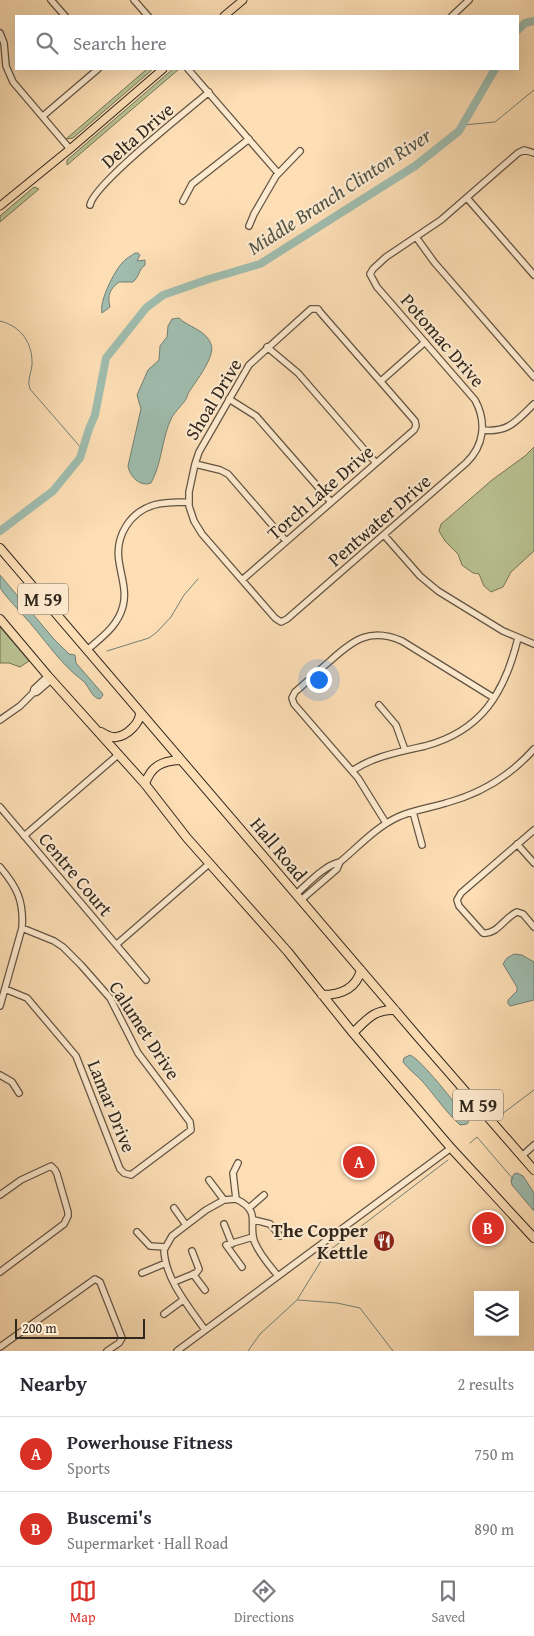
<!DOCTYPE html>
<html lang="en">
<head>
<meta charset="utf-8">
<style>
  :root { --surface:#fff; --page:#f7f7f7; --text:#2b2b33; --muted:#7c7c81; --line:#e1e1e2; --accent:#d93025 }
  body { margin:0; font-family:"Gentium Book Plus",serif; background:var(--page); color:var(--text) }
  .controls { position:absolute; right:15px; bottom:15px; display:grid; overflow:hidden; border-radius:0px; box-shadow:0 5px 20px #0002 }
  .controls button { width:45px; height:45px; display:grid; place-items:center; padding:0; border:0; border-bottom:1px solid var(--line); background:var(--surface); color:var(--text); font:25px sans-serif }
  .scale { position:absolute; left:15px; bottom:12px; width:130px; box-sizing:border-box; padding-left:5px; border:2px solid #30271d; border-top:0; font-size:14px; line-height:18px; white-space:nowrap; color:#30271d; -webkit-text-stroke:4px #feeacf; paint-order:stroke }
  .you { position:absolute; left:318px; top:679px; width:18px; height:18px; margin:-12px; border:4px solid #fff; border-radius:50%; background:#1a73e8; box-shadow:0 0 0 8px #1a73e833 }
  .badge { display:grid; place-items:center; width:32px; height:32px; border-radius:50%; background:var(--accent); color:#fff; font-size:16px; font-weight:700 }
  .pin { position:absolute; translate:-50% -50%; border:2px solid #fff; box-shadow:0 1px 5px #0006 }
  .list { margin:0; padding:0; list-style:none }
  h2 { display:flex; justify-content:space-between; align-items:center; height:65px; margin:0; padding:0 20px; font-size:21px }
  h2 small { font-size:16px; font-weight:400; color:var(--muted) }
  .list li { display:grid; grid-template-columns:32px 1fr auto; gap:15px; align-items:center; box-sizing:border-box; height:75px; padding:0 20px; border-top:1px solid var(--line) }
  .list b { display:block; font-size:19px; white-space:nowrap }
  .list p { margin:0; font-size:16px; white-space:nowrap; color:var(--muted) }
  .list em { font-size:16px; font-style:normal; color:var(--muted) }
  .icon { flex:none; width:28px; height:28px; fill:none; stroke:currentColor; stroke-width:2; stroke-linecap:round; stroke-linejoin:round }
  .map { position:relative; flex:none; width:534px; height:1351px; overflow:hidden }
  .search { position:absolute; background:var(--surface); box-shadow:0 5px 20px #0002; left:15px; right:15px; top:15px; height:55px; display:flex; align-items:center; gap:12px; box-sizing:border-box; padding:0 18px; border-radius:0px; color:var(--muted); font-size:19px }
  .sheet { height:215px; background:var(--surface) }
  nav { display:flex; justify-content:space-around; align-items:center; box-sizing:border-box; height:70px; border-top:1px solid var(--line); background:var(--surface); font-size:14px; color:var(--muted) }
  nav a { display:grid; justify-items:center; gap:2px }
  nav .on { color:var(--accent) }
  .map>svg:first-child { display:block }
  .green { fill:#b9c292; stroke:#747458 }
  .water { fill:#9fbcae; stroke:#738074 }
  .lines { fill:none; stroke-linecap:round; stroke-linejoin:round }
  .stream { stroke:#738074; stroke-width:1 }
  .river { stroke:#9fbcae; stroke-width:8 }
  .minor-casing { stroke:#635543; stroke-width:8 }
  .major-casing { stroke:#30271d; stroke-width:9 }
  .highway-casing { stroke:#30271d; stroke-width:10 }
  .minor { stroke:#feeacf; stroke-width:5.5 }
  .major { stroke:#fddeb5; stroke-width:7 }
  .highway { stroke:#fddeb5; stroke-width:8 }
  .labels { text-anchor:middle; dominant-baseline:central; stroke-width:4.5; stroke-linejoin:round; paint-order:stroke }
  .shield { fill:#feeacf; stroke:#6e6252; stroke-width:1 }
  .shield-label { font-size:18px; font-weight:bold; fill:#30271d }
  .street-label { font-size:19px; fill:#30271d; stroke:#feeacf }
  .poi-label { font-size:19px; font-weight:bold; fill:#30271d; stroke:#feeacf; text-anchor:end }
  .water-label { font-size:20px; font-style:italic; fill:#515448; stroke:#feeacf }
</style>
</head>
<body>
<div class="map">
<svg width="534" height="1351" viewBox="0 0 534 1351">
  <rect width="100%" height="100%" fill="#fddeb5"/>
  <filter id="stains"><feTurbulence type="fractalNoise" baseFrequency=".004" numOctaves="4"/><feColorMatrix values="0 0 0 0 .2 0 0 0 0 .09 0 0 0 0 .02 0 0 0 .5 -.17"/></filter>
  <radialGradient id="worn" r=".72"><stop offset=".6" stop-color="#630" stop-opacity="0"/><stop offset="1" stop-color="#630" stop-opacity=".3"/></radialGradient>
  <!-- green -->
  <path class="green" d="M147,69H153L73,138L66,139Z
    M173,69H179L67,165V160Z
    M34,187L39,189L0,222V216Z
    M534,447V551L511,572L503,587L491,592L484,586L479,574L473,573L462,565L458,554L445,541L439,531L441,524L447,519L492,480L525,456Z
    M0,627L29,661L20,667L9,663H0Z"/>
  <!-- water -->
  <path class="water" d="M135,253H138L140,255L137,261L145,260V265C139,269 139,277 133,282H119C110,289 107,295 110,307L102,313C99,301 114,272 122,263C125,259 131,256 135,253Z
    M179,318C188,327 206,330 211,344C216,356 196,381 189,392C187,395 187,399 184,402C180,407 175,412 172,417C162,436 162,464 151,483C140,487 130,477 128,466L141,409L137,395L148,370L159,360L160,346L167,337L168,326L172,319Z
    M0,575L53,638L69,654L75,655L76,663L102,693L103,695L100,699C91,698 89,685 82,680C58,662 43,636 22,614C17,608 3,594 0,587C0,584 0,578 0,575Z
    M514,954L522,955L534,962V1000L510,1006L508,1004V1000L517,991V987L503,964L507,958Z
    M410,1055C422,1060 456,1105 466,1117L469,1121L467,1124L460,1125C445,1111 436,1097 423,1082C417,1075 409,1070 403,1062L404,1058Z
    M517,1173L523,1176L534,1193V1211L512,1185L511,1180L514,1174Z"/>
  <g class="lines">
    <!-- stream -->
    <path class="stream" d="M464,125L495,122L534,90
      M0,321C21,326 33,343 32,365C31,374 27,380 30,389L82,449
      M107,651L149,638L157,632L171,617L184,595L198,579
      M502,1114L534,1090
      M470,1143L477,1137L513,1179
      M298,1300L337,1303L360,1308L393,1351
      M248,1351L260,1334L297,1300L326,1253L448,1160"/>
    <!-- river -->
    <path class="river" d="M518,30L525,23L534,21
      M0,531L53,491L80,458L89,429L95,415L106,358L146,308L163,295L209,279L260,264L415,166L459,131L495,69"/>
    <!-- minor casing -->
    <g class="minor-casing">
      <path id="minor" d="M51,0L65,16
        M134,0L148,16
        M452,16L469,0
        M0,33L4,43L6,66L13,82L70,149
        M188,69L278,173
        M43,116L98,69
        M467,198L534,275
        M183,201L192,184L249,139
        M90,205C94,184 187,111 209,92
        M249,226L254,214L276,176L300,151
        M416,237L434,262L534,377
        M267,347L298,373L376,463
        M381,381L425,342
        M229,399L256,416L331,502
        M482,430C509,433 516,421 534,404
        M195,464L220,470L228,474L286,541
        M384,535L420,576L438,591L503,631L534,644
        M242,580L414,430L416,426L415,421L320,312L318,309H311L249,365L199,452L195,464L189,492V506L194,521L202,534L275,618L281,622L287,619L466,463C484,446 487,422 475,400L377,287L370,274L373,269L386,257L441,220L518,153L524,150L534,153
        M87,650C102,637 118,626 123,606C127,591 121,576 119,561C115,536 130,512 154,505C165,502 177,502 189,502
        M48,676L34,689L33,693L37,692L51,680
        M379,705L396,725L405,750
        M0,720L20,706L33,693
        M352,771C374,756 399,752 425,746C482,731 505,692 518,638
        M0,807L146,980
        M413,812L422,845
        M386,823L358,778L294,704L292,698L295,692C307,682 318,671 330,661C353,640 370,627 402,641L494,698
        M534,830L461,893L457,900L459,906L483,933C497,935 505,917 517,912L523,914L534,927
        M24,836L119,754
        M517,844L534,863
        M0,867C17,887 24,901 22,928L0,1006
        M296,894C309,883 323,866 340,862
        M301,900L337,869L340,862C358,847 376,827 398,817C413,810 430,808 446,803C480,794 510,776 534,749
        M117,944L210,863
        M5,989L27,998L76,1056L120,1169L124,1173L131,1175L191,1130L190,1122L138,1053L110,998L81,965L63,947L54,941L22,928
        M0,1075L12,1082L19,1093
        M522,1156L534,1145
        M238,1163L233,1173L236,1199C263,1212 247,1225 255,1243C260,1255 270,1266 278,1276
        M209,1180L224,1200
        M0,1195L21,1180L51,1166L55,1170L57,1174L68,1212V1216L64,1224L0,1272
        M174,1208L186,1225
        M249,1208L264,1195
        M254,1220L270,1224L280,1236
        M224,1224L232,1244
        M137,1232L150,1246L165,1247
        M242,1267L226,1245L253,1237
        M142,1273L166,1263
        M193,1274L205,1290
        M174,1282L196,1273L199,1269L192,1251
        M164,1314L183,1300
        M205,1330C189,1307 165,1279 164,1250L172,1236L206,1210L224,1200L236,1199
        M0,1347L95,1279L100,1282L122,1338L119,1343L107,1351
        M177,1351L451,1148"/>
    </g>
    <!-- major casing -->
    <g class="major-casing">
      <path id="major" d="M224,16L243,0
        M0,206L70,149L163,69"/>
    </g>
    <!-- highway casing -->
    <g class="highway-casing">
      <path id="highway" d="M0,548L418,1037L534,1170
        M0,619L48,676L145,784L187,838L288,952L353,1033L451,1148L534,1238
        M101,732C106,735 111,738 116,737C127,736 140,723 140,713
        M145,784C151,766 162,761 180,760
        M322,995C340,995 356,989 361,970
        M353,1033C367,1019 375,1009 395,1010"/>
    </g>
    <!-- minor -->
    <use href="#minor" class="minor"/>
    <!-- major -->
    <use href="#major" class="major"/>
    <!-- highway -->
    <use href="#highway" class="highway"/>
  </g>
  <!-- icons -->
  <defs>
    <g id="restaurant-disc" transform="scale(1.125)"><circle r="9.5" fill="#8f2418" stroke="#feeacf"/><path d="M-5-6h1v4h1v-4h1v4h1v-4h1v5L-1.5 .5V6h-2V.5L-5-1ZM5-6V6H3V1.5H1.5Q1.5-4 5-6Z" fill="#fff"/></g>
  </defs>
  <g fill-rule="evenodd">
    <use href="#restaurant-disc" x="384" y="1241"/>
  </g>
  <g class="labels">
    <!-- shield labels -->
    <g class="shield">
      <rect x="18" y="583.5" width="50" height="31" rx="4"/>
      <rect x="453" y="1089.5" width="50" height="31" rx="4"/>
    </g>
    <g class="shield-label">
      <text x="43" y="599">M 59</text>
      <text x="478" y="1105">M 59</text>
    </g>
    <!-- street labels -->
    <g class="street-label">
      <text transform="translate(137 135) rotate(-41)">Delta Drive</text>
      <text transform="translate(443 340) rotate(49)">Potomac Drive</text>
      <text transform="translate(213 399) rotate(-59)">Shoal Drive</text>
      <text transform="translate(320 492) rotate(-41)">Torch Lake Drive</text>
      <text transform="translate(379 520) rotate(-41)">Pentwater Drive</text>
      <text transform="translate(279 849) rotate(50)">Hall Road</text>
      <text transform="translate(76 874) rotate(50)">Centre Court</text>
      <text transform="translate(145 1030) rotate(57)">Calumet Drive</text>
      <text transform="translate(112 1106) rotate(68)">Lamar Drive</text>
    </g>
    <!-- poi labels -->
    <g class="poi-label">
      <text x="368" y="1230">The Copper<tspan x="368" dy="22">Kettle</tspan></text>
    </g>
    <!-- water labels -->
    <g class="water-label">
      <text transform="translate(339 191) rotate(-33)">Middle Branch Clinton River</text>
    </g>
  </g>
  <rect width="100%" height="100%" filter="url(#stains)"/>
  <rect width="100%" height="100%" fill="url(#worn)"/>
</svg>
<div class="controls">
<button><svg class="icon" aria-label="layers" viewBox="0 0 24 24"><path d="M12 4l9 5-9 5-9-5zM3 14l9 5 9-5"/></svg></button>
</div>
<div class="scale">200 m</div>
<div class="you"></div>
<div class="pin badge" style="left:359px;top:1162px">A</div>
<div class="pin badge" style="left:488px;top:1228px">B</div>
<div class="search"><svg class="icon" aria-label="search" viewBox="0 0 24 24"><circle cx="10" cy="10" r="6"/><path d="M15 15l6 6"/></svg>Search here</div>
</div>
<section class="sheet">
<h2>Nearby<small>2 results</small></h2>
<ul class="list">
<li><span class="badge">A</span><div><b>Powerhouse Fitness</b><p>Sports</p></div><em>750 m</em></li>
<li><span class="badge">B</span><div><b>Buscemi's</b><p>Supermarket · Hall Road</p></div><em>890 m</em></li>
</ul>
</section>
<nav>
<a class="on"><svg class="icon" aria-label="map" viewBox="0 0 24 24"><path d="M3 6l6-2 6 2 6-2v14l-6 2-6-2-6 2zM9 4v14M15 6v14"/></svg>Map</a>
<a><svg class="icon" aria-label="directions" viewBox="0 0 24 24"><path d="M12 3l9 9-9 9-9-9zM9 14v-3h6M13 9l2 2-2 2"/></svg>Directions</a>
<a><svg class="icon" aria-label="saved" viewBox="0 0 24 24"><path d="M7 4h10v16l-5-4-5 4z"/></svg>Saved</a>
</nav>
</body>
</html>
